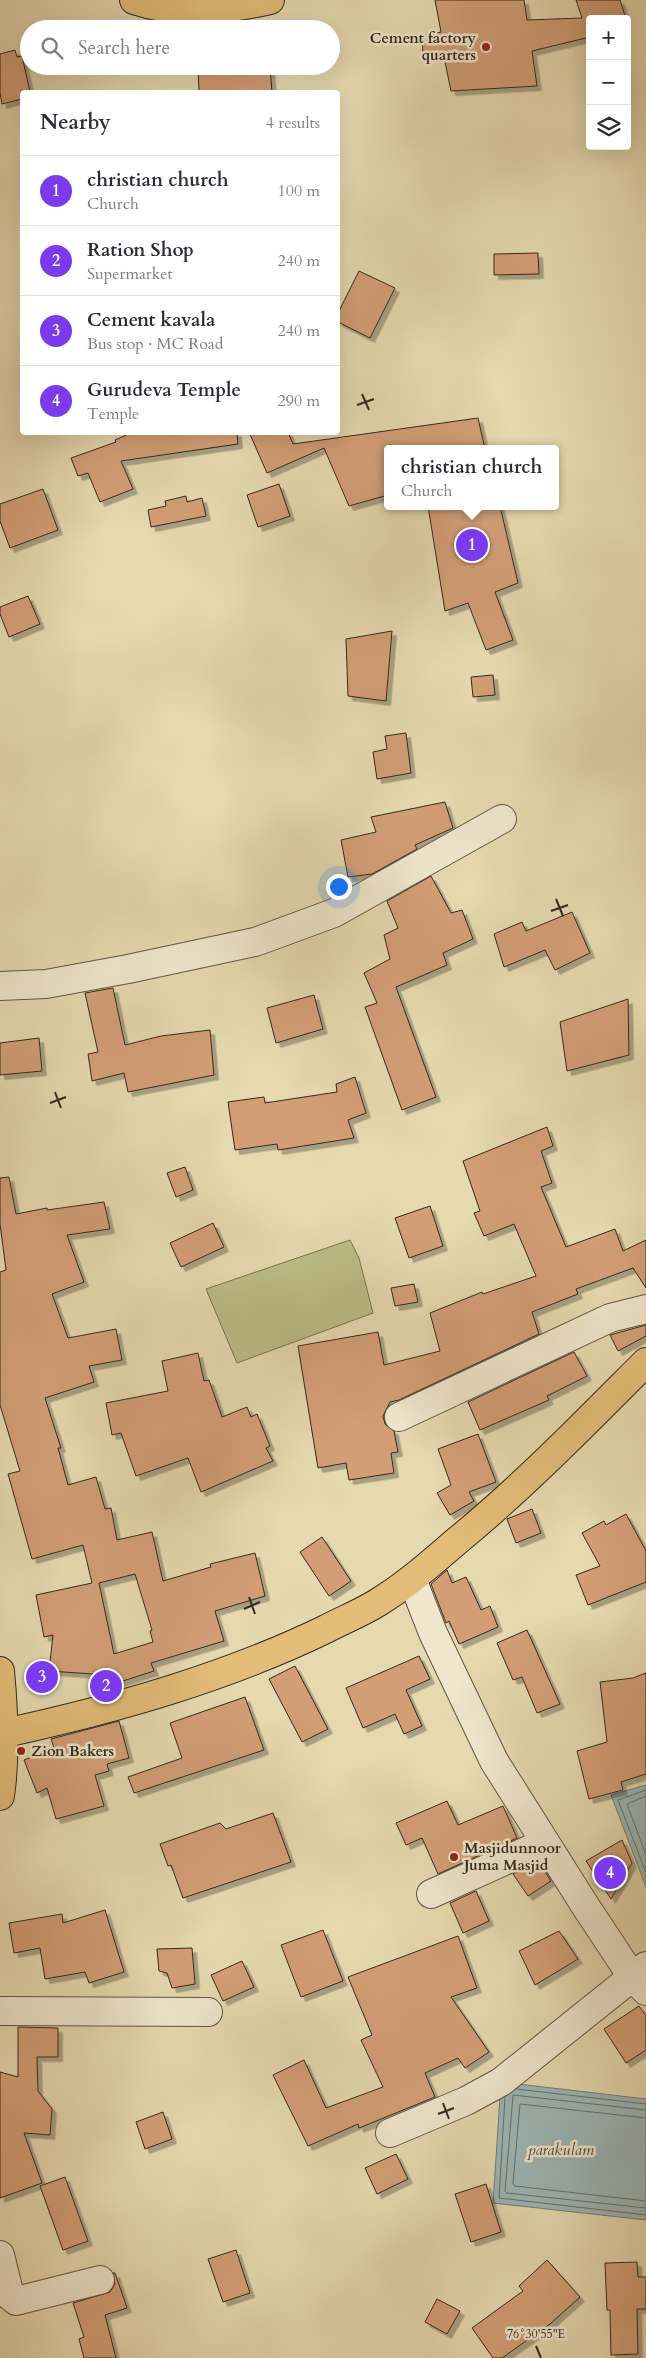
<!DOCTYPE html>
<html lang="en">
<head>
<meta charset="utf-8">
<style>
  :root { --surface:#fff; --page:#f7f7f7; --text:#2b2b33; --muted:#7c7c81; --line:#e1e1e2; --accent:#7c3aed }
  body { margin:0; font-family:Cardo,serif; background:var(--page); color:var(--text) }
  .controls { position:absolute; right:15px; top:15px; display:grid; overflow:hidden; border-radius:5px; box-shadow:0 5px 20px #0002 }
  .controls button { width:45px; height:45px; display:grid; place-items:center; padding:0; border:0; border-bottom:1px solid var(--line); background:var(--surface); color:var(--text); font:25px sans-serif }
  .you { position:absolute; left:338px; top:886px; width:18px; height:18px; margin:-12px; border:4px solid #fff; border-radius:50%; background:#1a73e8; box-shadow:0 0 0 8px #1a73e833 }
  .badge { display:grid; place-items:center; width:32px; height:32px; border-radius:50%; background:var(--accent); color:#fff; font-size:16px; font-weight:700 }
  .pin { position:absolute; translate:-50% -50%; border:2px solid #fff; box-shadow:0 1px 5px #0006 }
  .popup { position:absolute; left:384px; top:445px; width:175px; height:65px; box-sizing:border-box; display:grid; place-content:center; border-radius:5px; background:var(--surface); filter:drop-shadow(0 1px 4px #0005); font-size:16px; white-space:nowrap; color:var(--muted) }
  .popup b { font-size:19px; color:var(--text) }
  .popup::after { content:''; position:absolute; left:50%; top:100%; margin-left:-10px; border:10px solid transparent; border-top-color:var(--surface) }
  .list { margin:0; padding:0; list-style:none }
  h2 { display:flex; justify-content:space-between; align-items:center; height:65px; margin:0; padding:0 20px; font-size:21px }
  h2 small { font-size:16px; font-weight:400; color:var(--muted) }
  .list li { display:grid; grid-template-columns:32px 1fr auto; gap:15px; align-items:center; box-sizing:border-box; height:70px; padding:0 20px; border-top:1px solid var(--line) }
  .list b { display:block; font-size:19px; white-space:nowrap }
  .list p { margin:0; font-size:16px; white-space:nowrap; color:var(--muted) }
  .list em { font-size:16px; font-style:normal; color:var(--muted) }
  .icon { flex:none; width:28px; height:28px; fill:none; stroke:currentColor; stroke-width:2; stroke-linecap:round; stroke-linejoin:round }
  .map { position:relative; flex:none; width:646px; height:2358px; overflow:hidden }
  .search { position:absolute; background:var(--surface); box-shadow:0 5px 20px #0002; left:20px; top:20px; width:320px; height:55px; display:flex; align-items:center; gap:12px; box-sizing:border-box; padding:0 18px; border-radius:28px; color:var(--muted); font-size:19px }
  .panel { position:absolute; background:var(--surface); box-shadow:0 5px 20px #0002; left:20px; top:90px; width:320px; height:345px; border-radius:5px }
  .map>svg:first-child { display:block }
  .green { fill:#bcbd87; stroke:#767353 }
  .water { fill:#9cb7b7; stroke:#717e7a }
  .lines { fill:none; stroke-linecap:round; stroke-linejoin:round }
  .shore { stroke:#66706b; stroke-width:1 }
  .building { fill:#d39e76; stroke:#31291f; fill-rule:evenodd; filter:url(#shadow) }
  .minor-casing { stroke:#5e5543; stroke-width:30 }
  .major-casing { stroke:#31291f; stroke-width:30 }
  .highway-casing { stroke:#31291f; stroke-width:30 }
  .minor { stroke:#efe6cc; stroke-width:28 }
  .major { stroke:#e3bc78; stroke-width:28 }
  .highway { stroke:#e3bc78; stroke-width:28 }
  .ticks { fill:none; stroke:#31291f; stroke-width:2 }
  .poi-dot { fill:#8f2418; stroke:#efe6cc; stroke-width:2 }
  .labels { text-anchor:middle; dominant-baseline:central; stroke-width:5; stroke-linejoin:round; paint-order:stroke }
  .poi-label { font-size:15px; font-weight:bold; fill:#31291f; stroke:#efe6cc; text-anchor:start }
  .water-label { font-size:16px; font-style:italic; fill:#4c4c45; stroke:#efe6cc }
  .ticks-label { font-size:12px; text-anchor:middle; fill:#31291f; stroke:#efe6cc; stroke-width:5; stroke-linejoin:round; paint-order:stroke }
</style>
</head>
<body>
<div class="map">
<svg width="646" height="2358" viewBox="0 0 646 2358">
  <defs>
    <filter id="shadow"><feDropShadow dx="4.5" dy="4.5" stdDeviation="0" flood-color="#0004"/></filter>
  </defs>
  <rect width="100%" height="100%" fill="#e6d9b0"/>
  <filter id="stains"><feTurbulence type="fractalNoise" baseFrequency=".004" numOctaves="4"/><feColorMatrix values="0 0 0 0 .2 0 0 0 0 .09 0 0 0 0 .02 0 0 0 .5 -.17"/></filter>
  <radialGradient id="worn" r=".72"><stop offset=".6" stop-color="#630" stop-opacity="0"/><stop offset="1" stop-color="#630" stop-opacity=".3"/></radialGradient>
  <!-- green -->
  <path class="green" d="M350,1240L359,1258L373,1313L237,1363L206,1289Z"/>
  <!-- water -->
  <path class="water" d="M646,1785V1887L611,1795Z
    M501,2082L646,2099V2220L493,2203Z"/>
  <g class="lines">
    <!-- shore -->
    <path class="shore" d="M646,1790L618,1800L646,1873
      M646,1796L627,1804L646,1855
      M516,2089L646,2104
      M505,2097L499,2198L646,2215
      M646,2110L513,2095L505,2191L507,2193L646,2208
      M646,2118L520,2104L513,2184L515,2186L646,2201"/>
  </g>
  <!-- building -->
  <path class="building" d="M435,0H524L527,20L582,18L576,0H620L626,19H590V37L532,51L537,86L451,91L443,52L423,53L422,36L441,32Z
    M15,50L17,57L22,56L30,92H22V99L2,104L0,93V54Z
    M198,66H270L272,92H199Z
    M538,253L539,274L494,275V254Z
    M359,271L395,288L370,338L338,322V313Z
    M478,418L485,449H388V495L349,506L324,448L267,473L249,432H288L293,444Z
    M133,432H237L238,444L121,461L133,489L100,502L88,473L78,476L71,458L116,442L115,440Z
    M279,484L290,516L258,527L247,495Z
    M43,489L58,530L10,548L0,521V504Z
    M186,496L187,502L202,498L206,516L151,527L148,510L166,506L165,501Z
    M428,506H500L518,583L495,592L513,640L486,650L468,603L445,611Z
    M28,596L40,624L9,637L0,614V607Z
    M392,631L386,701L348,696L346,639Z
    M493,675L495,695L473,697L471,677Z
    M406,733L411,773L377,779L373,752L387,749L385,736Z
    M445,802L453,828L415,845L417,849L372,874L348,877L341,840L376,832L371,817Z
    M431,876L451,913L462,910L473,939L443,953L447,965L396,987L436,1097L402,1110L365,1007L377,1003L364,973L390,959L384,935L398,928L387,901Z
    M572,912L590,953L555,970L545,950L504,967L494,934L522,922L526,931Z
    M113,988L125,1045L161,1036L210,1030L214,1075L128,1092L124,1073L92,1081L88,1054L98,1052L85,993Z
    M314,995L323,1029L276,1043L267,1008Z
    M628,999L629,1055L567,1071L560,1022Z
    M39,1038L42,1071L0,1075V1043Z
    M355,1077L366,1113L348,1120L354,1138L278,1150L277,1144L235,1150L228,1102L264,1097L265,1103L337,1092L336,1084Z
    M547,1127L553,1146L541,1151L552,1183L541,1187L566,1247L615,1229L623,1251L646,1240V1288L633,1268L576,1289L578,1294L532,1312L539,1334L399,1400L390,1402L383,1416L385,1424L394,1431L398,1452L391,1453L394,1473L349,1480L346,1463L318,1468L298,1346L378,1332L384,1365L440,1351L430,1313L482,1292L483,1294L536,1276L514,1224L484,1236L474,1213L480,1211L463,1161Z
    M185,1167L193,1190L176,1197L167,1173Z
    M9,1177L16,1214L47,1208V1210L104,1202L110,1229L67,1235L84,1282L52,1294L68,1338L116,1329L122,1360L89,1366L94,1382L45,1398L61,1448H58L68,1485L96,1477L105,1509L111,1508L117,1540L152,1532L163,1581L211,1567L210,1564L255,1553L265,1596L215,1611L224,1641L151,1663L154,1671L98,1689L93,1674L49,1671L53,1635L44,1637L36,1595L92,1583L83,1545L32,1559L8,1474L20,1471L0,1405V1272L6,1270L0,1224V1178ZM135,1574L152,1630L150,1631L153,1642L114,1654L99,1583Z
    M430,1206L443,1246L409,1258L395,1218Z
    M213,1223L224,1247L181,1267L170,1243Z
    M414,1284L418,1302L395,1306L391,1288Z
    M646,1325V1336L618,1351L610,1335Z
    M574,1352L587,1376L547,1396L549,1400L480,1430L468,1402Z
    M198,1353L204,1381L209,1380L222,1417L247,1407L251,1417L257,1414L270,1446L266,1448L273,1461L201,1492L188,1458L136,1476L121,1433L112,1435L106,1403L168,1391L162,1361Z
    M478,1434L496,1482L469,1492L474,1501L450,1515L437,1493L451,1485L438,1449Z
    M532,1509L541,1533L516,1543L507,1519Z
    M626,1514L646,1551V1582L588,1605L576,1575L600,1566L582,1533L604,1521L606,1525Z
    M322,1537L351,1581L329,1596L300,1552Z
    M447,1570L452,1583L466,1577L481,1610L490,1606L498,1627L459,1644L449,1621L446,1623L431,1584Z
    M527,1630L560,1704L537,1713L522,1677L513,1680L497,1643Z
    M419,1656L430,1679L406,1690L422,1726L404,1734L395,1714L363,1728L346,1688Z
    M295,1666L328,1729L302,1742L269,1679Z
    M646,1673V1774L621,1782L623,1790L589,1799L577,1751L607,1742L600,1682L633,1678Z
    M245,1697L264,1750L134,1793L128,1777L182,1758L170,1723Z
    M119,1721L129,1758L107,1764L109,1771L95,1775L104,1806L56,1819L47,1788L37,1793L24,1760L54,1748L51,1739Z
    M447,1801L458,1825L503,1806L517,1838L438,1874L422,1838L406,1845L396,1823Z
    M273,1813L291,1862L183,1898L171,1865L168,1866L160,1844L220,1823L226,1829Z
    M622,1840L632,1863L611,1899L586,1861Z
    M539,1862L551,1881L528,1896L513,1874Z
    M476,1891L489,1921L463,1933L450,1903Z
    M105,1910L124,1972L89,1983L85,1972L45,1979L40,1948L14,1953L9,1923L62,1914L63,1923Z
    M323,1930L343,1981L301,1997L281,1945Z
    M559,1931L578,1959L535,1985L519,1951Z
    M458,1936L477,1988L451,1997L489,2052L465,2068L458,2058L425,2073L435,2097L359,2128L358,2124L308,2146L273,2075L304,2060L326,2108L383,2087L361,2040L372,2035L348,1977Z
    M192,1948L195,1984L172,1988L167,1973L159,1971L157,1949Z
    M242,1961L254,1987L223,2001L211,1975Z
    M639,2006L646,2016V2050L626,2063L604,2029Z
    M18,2027L58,2028V2057H37L38,2091L52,2109L50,2135L24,2133L42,2183L0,2198V2072L18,2077Z
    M163,2112L172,2139L145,2149L136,2122Z
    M396,2154L408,2179L377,2194L365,2168Z
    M65,2177L88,2241L63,2250L40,2186Z
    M486,2184L501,2232L471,2242L455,2194Z
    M236,2250L250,2293L223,2302L208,2259Z
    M547,2260L580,2297L550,2324L502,2358H493L472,2328L523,2291L519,2286Z
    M637,2262L638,2277H646V2309H637L638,2354L611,2355L610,2310H607L605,2263Z
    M113,2273H115L127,2308L105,2315L116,2358H84L79,2339L84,2337L73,2303L110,2292L115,2284Z
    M437,2299L460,2311L447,2334L425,2322Z"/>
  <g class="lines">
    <!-- minor casing -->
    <g class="minor-casing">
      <path id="minor" d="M0,986L46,984L128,969L255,942L334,913L502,819
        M399,1417L610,1318L646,1309
        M412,1579L433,1633L494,1761L586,1907L633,1978L646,1991
        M431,1894L544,1843
        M0,2011L208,2012
        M390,2133L466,2101L501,2082L646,1966
        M0,2255L10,2296L16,2301L100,2280"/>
    </g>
    <!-- major casing -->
    <g class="major-casing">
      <path id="major" d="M134,0C177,15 226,10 270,0
        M5,1733C115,1709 225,1678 326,1629C343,1620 361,1613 377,1603C407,1585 432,1562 458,1540C525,1485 585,1423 646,1362"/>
    </g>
    <!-- highway casing -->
    <g class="highway-casing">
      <path id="highway" d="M0,1671C4,1713 6,1754 0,1796"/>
    </g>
    <!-- minor -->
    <use href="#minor" class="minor"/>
    <!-- major -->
    <use href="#major" class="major"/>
    <!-- highway -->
    <use href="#highway" class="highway"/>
  </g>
  <!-- ticks -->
  <path class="ticks" d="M362,394L369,410M357,405L374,399M556,899L563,916M551,911L568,905M55,1092L61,1108M50,1103L66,1097M249,1597L255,1614M244,1609L260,1602M443,2103L449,2119M438,2114L454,2108M536,2346L541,2358"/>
  <!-- markers -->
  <g class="poi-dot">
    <circle cx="486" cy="47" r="5"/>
    <circle cx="21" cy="1751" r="5"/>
    <circle cx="454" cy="1857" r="5"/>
  </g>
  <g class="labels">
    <!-- poi labels -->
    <g class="poi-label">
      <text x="476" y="38" text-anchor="end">Cement factory<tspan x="476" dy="17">quarters</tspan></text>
      <text x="31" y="1751">Zion Bakers</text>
      <text x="464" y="1848">Masjidunnoor<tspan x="464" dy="17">Juma Masjid</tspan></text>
    </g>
    <!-- water labels -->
    <g class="water-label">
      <text x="561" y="2150">parakulam</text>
    </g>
  </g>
  <g class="ticks-label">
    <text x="536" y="2338">76°30'55"E</text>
  </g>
  <rect width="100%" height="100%" filter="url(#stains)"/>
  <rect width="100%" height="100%" fill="url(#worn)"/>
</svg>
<div class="controls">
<button>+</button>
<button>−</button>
<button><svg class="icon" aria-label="layers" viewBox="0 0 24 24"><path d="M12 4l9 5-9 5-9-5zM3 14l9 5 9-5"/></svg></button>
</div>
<div class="you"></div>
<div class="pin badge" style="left:472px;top:545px">1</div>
<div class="popup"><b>christian church</b>Church</div>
<div class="pin badge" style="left:106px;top:1686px">2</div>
<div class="pin badge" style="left:42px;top:1677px">3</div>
<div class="pin badge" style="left:610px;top:1873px">4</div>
<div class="search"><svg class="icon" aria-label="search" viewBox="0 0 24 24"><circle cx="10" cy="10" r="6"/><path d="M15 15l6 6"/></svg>Search here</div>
<section class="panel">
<h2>Nearby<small>4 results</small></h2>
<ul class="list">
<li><span class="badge">1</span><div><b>christian church</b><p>Church</p></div><em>100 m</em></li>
<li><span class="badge">2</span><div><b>Ration Shop</b><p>Supermarket</p></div><em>240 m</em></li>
<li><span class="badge">3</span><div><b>Cement kavala</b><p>Bus stop · MC Road</p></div><em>240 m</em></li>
<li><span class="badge">4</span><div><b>Gurudeva Temple</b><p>Temple</p></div><em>290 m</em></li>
</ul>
</section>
</div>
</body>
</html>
